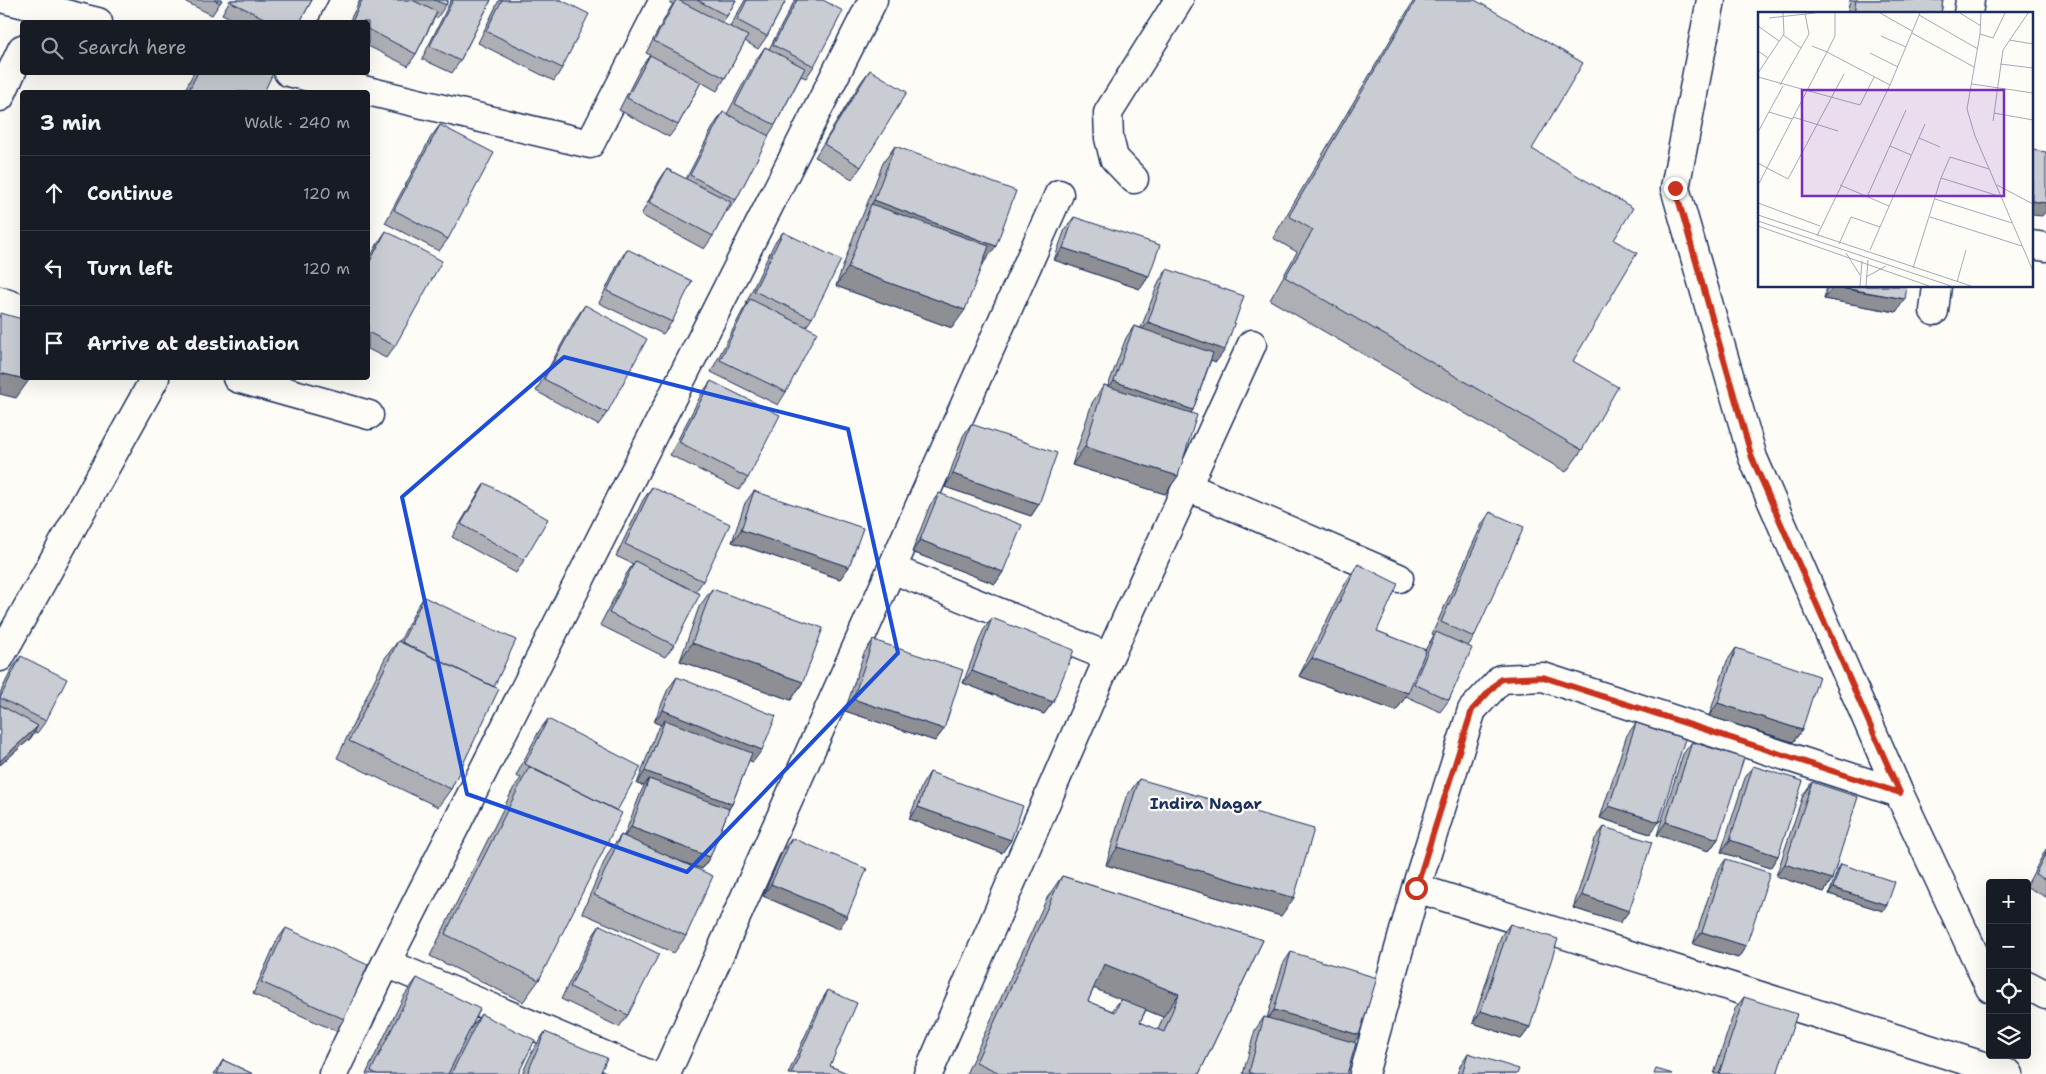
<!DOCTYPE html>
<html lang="en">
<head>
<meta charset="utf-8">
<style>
  :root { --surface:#171b24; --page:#20242c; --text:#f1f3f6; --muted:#9ea1a6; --line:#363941 }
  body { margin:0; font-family:"Shantell Sans",sans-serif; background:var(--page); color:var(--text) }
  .controls { position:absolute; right:15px; bottom:15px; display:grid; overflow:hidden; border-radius:5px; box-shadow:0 5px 20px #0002 }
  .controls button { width:45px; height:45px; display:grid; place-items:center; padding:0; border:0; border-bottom:1px solid var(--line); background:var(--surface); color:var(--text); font:25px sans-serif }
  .stop { position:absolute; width:15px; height:15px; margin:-11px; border:4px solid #c8321e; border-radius:50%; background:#fff }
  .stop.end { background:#c8321e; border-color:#fff; box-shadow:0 1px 5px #0008 }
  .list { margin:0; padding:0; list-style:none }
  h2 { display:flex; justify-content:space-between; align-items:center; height:65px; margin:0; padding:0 20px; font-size:21px }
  h2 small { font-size:16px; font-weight:400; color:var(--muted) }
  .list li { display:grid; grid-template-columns:32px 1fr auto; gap:15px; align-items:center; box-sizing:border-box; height:75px; padding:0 20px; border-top:1px solid var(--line) }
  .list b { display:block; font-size:19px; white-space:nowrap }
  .list em { font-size:16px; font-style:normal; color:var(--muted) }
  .icon { flex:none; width:28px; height:28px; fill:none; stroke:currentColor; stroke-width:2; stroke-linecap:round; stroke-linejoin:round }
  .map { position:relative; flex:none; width:2046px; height:1074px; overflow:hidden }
  .search { position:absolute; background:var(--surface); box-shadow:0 5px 20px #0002; left:20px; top:20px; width:350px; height:55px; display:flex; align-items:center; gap:12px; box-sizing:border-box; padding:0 18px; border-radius:5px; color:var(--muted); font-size:19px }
  .panel { position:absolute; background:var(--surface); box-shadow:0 5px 20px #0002; left:20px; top:90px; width:350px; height:290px; border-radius:5px }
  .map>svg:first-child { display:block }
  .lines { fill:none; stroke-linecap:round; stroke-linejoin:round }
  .minor-casing { stroke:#1b2f5e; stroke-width:31 }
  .minor { stroke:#fdfcf7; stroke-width:28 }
  .wall { fill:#adafb5; stroke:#1b2f5e; fill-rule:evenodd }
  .shaded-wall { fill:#8d8f94; stroke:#1b2f5e }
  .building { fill:#c9ccd3; stroke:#1b2f5e; fill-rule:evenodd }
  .route { stroke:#c8321e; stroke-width:6 }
  .marked { fill:none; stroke:#1d4ed8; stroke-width:4; stroke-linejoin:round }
  .labels { text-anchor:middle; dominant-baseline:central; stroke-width:4.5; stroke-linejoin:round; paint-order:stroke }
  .neighbourhood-label { font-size:16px; font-weight:bold; fill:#1b2f5e; stroke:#fdfcf7 }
  .inset-road { fill:none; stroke:#a3aaba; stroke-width:1 }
  .view { fill:#7b2cbf; fill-opacity:0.15; stroke:#7b2cbf; stroke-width:2.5 }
  .inset-edge { fill:none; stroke:#1b2f5e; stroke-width:2.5 }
</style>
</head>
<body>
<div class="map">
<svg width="2046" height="1074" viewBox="0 0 2046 1074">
  <rect width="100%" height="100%" fill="#fdfcf7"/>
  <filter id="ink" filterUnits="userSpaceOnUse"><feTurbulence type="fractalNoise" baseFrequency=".02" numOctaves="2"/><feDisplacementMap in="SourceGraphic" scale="10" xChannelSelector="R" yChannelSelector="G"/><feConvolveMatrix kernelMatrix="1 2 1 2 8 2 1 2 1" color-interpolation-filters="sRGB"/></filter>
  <g filter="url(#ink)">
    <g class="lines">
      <!-- minor casing -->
      <g class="minor-casing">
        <path id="minor" d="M8,0L98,22
          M1711,0L1675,188L1753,458L1899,793L1990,988
          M1968,14L1970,0
          M334,22L345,0
          M288,72L590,144L664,0
          M0,97L22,49
          M1134,179L1114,158L1109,138L1108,113L1179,0
          M2032,245L2046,247
          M0,301L22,309
          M1934,311L1937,286
          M237,378L369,415
          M1188,487L1399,578
          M892,569L1109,657
          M0,657L155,378
          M1416,888L1472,710L1501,679L1543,677L1899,793
          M386,963L648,1074
          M2027,985L2046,995
          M333,1074L386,963L873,0
          M666,1074L1059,194
          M928,1074L1109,657L1252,344
          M1364,1074L1416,888L2009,1074"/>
      </g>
      <!-- minor -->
      <use href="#minor" class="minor"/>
    </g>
    <!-- wall -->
    <path class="wall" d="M182,0H222L212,15Z
      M230,0H312L300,22H239L222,14Z
      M360,0H448L446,5L437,18L435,17L416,54L408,66L368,46V22H349Z
      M451,0H491L460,61L452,73L422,59Z
      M499,0H561L562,68L554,81L478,43Z
      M672,0H736L727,16L722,23L730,27L745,0H786L767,36L758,49L745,41L725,78L717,91L701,82L678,125L669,137L619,110L641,67L650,55L646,53L668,12L673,4L670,3Z
      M795,0H823L814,66L806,78L801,76L775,125L768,136L736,200L727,212L726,211L713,236L704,249L641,215L659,181L667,169L686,179L714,125L723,112L727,114L756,60L765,47L769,49Z
      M1414,0H1475L1532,149L1614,240L1573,361L1582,450L1566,472L1270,300L1297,252L1273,238Z
      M1850,0H1943L1941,14H1847Z
      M870,70L861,167L852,179L815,157L861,82Z
      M194,72H272L264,92H184Z
      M440,125L448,239L439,251L385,223L431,137Z
      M895,146L983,264H982L952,328L836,286L859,221L862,217L883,163Z
      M1074,217L1149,276L1140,289L1054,260L1065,229Z
      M386,231L395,346L386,358L368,349V261L378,243Z
      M783,232L812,318L806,327L786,392L778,405L711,372L742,312L747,304L746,303L774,244Z
      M627,249L672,322L663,334L599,303L619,262Z
      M1167,269L1216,362L1211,360L1193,410L1191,413L1178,476L1165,494L1072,465L1092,403L1104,385L1108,386L1126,338L1134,326L1141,328L1159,281Z
      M1827,286H1907L1896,312L1824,299Z
      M585,305L607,413L598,425L536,391L576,318Z
      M711,381L748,478L739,490L670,455L702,393Z
      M971,424L1039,504L1031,516L945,487L963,436Z
      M485,483L524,560L516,573L452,537L477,495Z
      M652,487L703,581L696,591L674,645L665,657L600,625L627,573L633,564L616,556L643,500Z
      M754,491L849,567L840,579L732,542L745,503Z
      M939,493L1003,572L995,584L912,552L930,505Z
      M1490,512L1474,637L1468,646L1449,700L1440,712L1406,696L1396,711L1299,676L1346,582L1358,564L1377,631L1425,650L1434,635L1432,634L1482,524Z
      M712,589L803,682L791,700L680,661L699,607Z
      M424,597L494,687L451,789L438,807L337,758L385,658L398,641H400L416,609Z
      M992,618L1053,702L1044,714L963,683L983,631Z
      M873,640L944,729L935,741L845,711L864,653Z
      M1736,648L1802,730L1793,742L1709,716L1727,661Z
      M21,656L46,721L37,733L35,732L30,739L0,765V693L12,669Z
      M677,677L753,762L749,760L732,804L729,809L710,857L702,869L681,862L686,936L674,953L582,913L608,853L621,835L624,836L641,792L644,786L637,784L656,732L661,725L654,722L668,689Z
      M548,719L617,811L539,980L523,1002L430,956L513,789L521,778L516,776L539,731Z
      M1636,723L1650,834L1600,818L1627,735Z
      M1692,742L1718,839L1709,851L1657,835L1683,754Z
      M1753,766L1778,856L1770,868L1721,852L1745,778Z
      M930,772L1011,840L1002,853L909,819L922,785Z
      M1139,779L1281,916L1106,865L1126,797Z
      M1812,782L1832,879L1824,892L1776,876L1803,795Z
      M1604,827L1629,911L1620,923L1573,908L1595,839Z
      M792,838L847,916L839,929L763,896L783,850Z
      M2046,849V897L2027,887V885Z
      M1726,859L1746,946L1738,958L1693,944L1717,871Z
      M1841,864L1887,905L1883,911L1829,894L1837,871Z
      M1062,876L1263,940L1199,1074H966L1047,898ZM1094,988L1121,999L1112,1011L1088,1001ZM1146,1010L1163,1017L1158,1030L1140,1022Z
      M1510,924L1530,1027L1521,1039L1473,1023L1501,936Z
      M600,925L628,1015L619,1027L561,999L592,937Z
      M286,928L344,1019L336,1031L253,994L277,940Z
      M1291,952L1354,1043L1347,1074H1243L1255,1030L1264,1017L1267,1018L1283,964Z
      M417,978L471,1028L481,1014L518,1074H366L404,996Z
      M828,990L830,1066L849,1074H788L820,1003Z
      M1744,997L1777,1074H1714L1735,1009Z
      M545,1032L600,1074H522L533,1050Z
      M1468,1053L1517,1074H1457L1460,1066Z
      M223,1060L253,1074H214Z"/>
    <!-- shaded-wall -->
    <path class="shaded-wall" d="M874,200L996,246L983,264L866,219L871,205Z
      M2032,201L2046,203V211L2042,216L2032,215Z
      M1063,248L1149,276L1140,289L1054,260Z
      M848,268L965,310L952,328L836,286Z
      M1833,287L1905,299L1896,312L1824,299Z
      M1148,322L1225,350L1216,362L1139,334Z
      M0,373L29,380L16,398L0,394Z
      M1114,381L1193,410L1184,422L1105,394Z
      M1085,447L1178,476L1165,494L1072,465Z
      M953,474L1039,504L1031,516L945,487Z
      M741,530L849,567L840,579L732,542Z
      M920,540L1003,572L995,584L912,552Z
      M692,643L803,682L791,700L680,661Z
      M1312,658L1408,693L1396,711L1299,676Z
      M972,671L1053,702L1044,714L963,683Z
      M853,699L944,729L935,741L845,711Z
      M1718,703L1802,730L1793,742L1709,716Z
      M663,710L762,750L753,762L663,726L665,720L661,725L654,722Z
      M38,726L30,739L0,765V761Z
      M645,771L732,804L724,816L649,779L644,786L637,784Z
      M1609,806L1659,822L1650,834L1600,818Z
      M918,807L1011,840L1002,853L909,819Z
      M1666,822L1718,839L1709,851L1657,835Z
      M631,827L710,857L702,869L622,840Z
      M1730,840L1778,856L1770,868L1721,852Z
      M1118,847L1294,898L1281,916L1106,865Z
      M1785,864L1832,879L1824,892L1776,876Z
      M771,884L847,916L839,929L763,896Z
      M1833,888L1887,905L1883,911L1829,894Z
      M1582,895L1629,911L1620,923L1573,908Z
      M1702,932L1746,946L1738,958L1693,944Z
      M1104,964L1179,994L1163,1017L1088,986Z
      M1274,1010L1359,1035L1351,1048L1265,1022Z
      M1481,1011L1530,1027L1521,1039L1473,1023Z"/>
    <!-- building -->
    <path class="building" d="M214,0H222L220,3Z
      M232,0H312L300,22H272L231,2Z
      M362,0H412L437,12L416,54L368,29V22H352Z
      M434,0H448L446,5Z
      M453,0H491L460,61L430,46Z
      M502,0H561L589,14L562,68L486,31Z
      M676,0H678L748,36L725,78L654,41Z
      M697,0H736L727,16Z
      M747,0H786L767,36L737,20Z
      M797,0H823L843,11L814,66L773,45Z
      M1416,0H1475L1583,63L1532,149L1633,208L1614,240L1637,253L1573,361L1618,387L1582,450L1285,277L1313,230L1289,216Z
      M1856,0H1943L1941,14H1854Z
      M765,47L805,68L775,125L735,104Z
      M650,55L701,82L678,125L627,98Z
      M870,70L907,92L861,167L824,144Z
      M198,72H272L273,73L264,92H188Z
      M723,112L769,136L736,200L690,175Z
      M440,125L494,153L448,239L394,210Z
      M895,146L1016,191L996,246L874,200Z
      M2032,150L2046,152V203L2032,201Z
      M667,169L731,202L713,236L649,202Z
      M871,204L989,246L965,310L848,268Z
      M1074,217L1160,245L1149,276L1063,248Z
      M386,231L442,261L395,346L368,332V265Z
      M783,232L841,260L812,318L754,291Z
      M627,249L692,281L672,322L607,291Z
      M1167,269L1244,296L1225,350L1148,322Z
      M1833,286H1907L1905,299Z
      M750,299L817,332L786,392L720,360Z
      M585,305L647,339L607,413L544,379Z
      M0,313L22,319V378H29V380L0,373Z
      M1134,326L1213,353L1193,410L1114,381Z
      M711,381L780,415L748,478L679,442Z
      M1104,385L1197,415L1178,476L1085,447Z
      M971,424L1057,453L1039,504L953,474Z
      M485,483L548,519L524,560L461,524Z
      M652,487L730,524L703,581L625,544Z
      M754,491L863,528L849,567L741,530Z
      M939,493L1022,525L1003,572L920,540Z
      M1490,512L1524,527L1474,637L1441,622Z
      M635,561L700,594L674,645L609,613Z
      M1358,564L1398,584L1377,631L1426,650L1408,693L1312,658Z
      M712,589L823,628L803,682L692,643Z
      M424,597L516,640L494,687L402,642Z
      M992,618L1074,650L1053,702L972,671Z
      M1436,632L1472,648L1449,700L1414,684Z
      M873,640L963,670L944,729L853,699Z
      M398,641L499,689L451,789L349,741Z
      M1736,648L1819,676L1802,730L1718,703Z
      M21,656L67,679L46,721L0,698Z
      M677,677L776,716L762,750L663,710Z
      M0,705L38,726L0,761Z
      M548,719L641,767L617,811L525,764Z
      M665,720L752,753L732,804L645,771Z
      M1636,723L1685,739L1659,822L1609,806Z
      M1692,742L1744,758L1718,839L1666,822Z
      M1753,766L1803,781L1778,856L1730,840Z
      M529,767L622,813L539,980L445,934Z
      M930,772L1023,806L1011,840L918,807Z
      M649,779L729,809L710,857L631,827Z
      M1139,779L1314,829L1294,898L1118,847Z
      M1812,782L1858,797L1832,879L1785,864Z
      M1604,827L1652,842L1629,911L1582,895Z
      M621,835L713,876L686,936L594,895Z
      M792,838L867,869L847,916L771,884Z
      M2046,853V880L2035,874Z
      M1726,859L1770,873L1746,946L1702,932Z
      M1841,864L1895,882L1887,905L1833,888Z
      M1062,876L1263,940L1199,1074H1002L976,1062ZM1104,964L1179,994L1164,1032L1140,1022L1146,1009L1121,999L1115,1012L1088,1001Z
      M1510,924L1558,939L1530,1027L1481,1011Z
      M600,925L659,954L628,1015L570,987Z
      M286,928L368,965L344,1019L261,982Z
      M1291,952L1377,978L1359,1035L1274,1010Z
      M417,978L480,1009L448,1074H377L371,1071Z
      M828,990L857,1003L830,1066L849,1074H791Z
      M1744,997L1797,1014L1777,1074H1719Z
      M481,1014L535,1040L518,1074H451Z
      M1264,1017L1356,1043L1347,1074H1254L1249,1072Z
      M545,1032L607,1058L600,1074H527Z
      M1468,1053L1519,1069L1517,1074H1462Z
      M223,1060L253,1074H217Z
      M1656,1069L1673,1074H1654Z"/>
  </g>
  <g class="lines" filter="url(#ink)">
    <!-- route -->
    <path class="route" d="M1416,888L1472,710L1501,679L1543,677L1900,793L1752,458L1675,188"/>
  </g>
  <!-- marked area -->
  <path class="marked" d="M564,357L848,429L898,653L687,872L467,794L402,497Z"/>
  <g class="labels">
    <!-- neighbourhood labels -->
    <g class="neighbourhood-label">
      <text x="1206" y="803">Indira Nagar</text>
    </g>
  </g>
  <!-- overview -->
  <g transform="translate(1758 12)">
    <rect width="275" height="275" fill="#fdfcf7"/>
    <path class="inset-road" d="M122,1L154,19M202,1L223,14M223,1L222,22L209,97L217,124L275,259M161,3L220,37M11,6L57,1M0,14L21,29M154,21L216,55M222,22L235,26L247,1M25,23L43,36L51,22L47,2M123,24L148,35M251,28L275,32M54,34L69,40L77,24V1M0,39L10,46L0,61M112,41L140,55M10,46L26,22L25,1M242,52L275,56M0,65L102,93L116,65M214,72L275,81M22,73L43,36M11,100L34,107M236,101L275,108M35,105L80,119M235,109L245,38L270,1M0,120L25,74M161,126L182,135M132,134L153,143M0,151L9,156L69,40L132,73M183,166L192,145L231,157M0,173L9,156L30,167L86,62M82,173L131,194M239,173L275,192M109,185L148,98M177,187L254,211M0,191L62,214M0,203L213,274M172,205L264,234M0,209L193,274M0,214L171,274M59,224L132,73L162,1M81,232L93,205L122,215M112,238L167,112M88,241L102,263M155,256L183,166L244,185M108,265L128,254M199,270L208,238M102,274L104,249M108,274L110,248"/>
    <path class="view" d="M44,78H246V184H44Z"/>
    <rect width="275" height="275" class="inset-edge"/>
  </g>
</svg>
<div class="controls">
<button>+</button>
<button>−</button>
<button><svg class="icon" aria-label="locate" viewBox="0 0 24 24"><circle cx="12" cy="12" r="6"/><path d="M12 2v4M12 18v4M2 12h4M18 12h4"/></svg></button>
<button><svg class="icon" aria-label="layers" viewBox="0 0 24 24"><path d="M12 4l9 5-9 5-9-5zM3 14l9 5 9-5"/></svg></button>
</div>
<div class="stop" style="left:1416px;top:888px"></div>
<div class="stop end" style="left:1675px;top:188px"></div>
<div class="search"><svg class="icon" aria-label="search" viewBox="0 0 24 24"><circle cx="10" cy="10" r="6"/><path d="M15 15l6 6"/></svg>Search here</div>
<section class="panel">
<h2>3 min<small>Walk · 240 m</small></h2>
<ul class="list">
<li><svg class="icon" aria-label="ahead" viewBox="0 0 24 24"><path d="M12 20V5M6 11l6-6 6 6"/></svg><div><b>Continue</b></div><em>120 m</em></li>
<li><svg class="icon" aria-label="left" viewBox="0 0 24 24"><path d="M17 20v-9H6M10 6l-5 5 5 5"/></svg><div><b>Turn left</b></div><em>120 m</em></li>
<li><svg class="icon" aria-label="arrive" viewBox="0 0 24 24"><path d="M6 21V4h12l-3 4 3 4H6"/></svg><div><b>Arrive at destination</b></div></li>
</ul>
</section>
</div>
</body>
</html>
